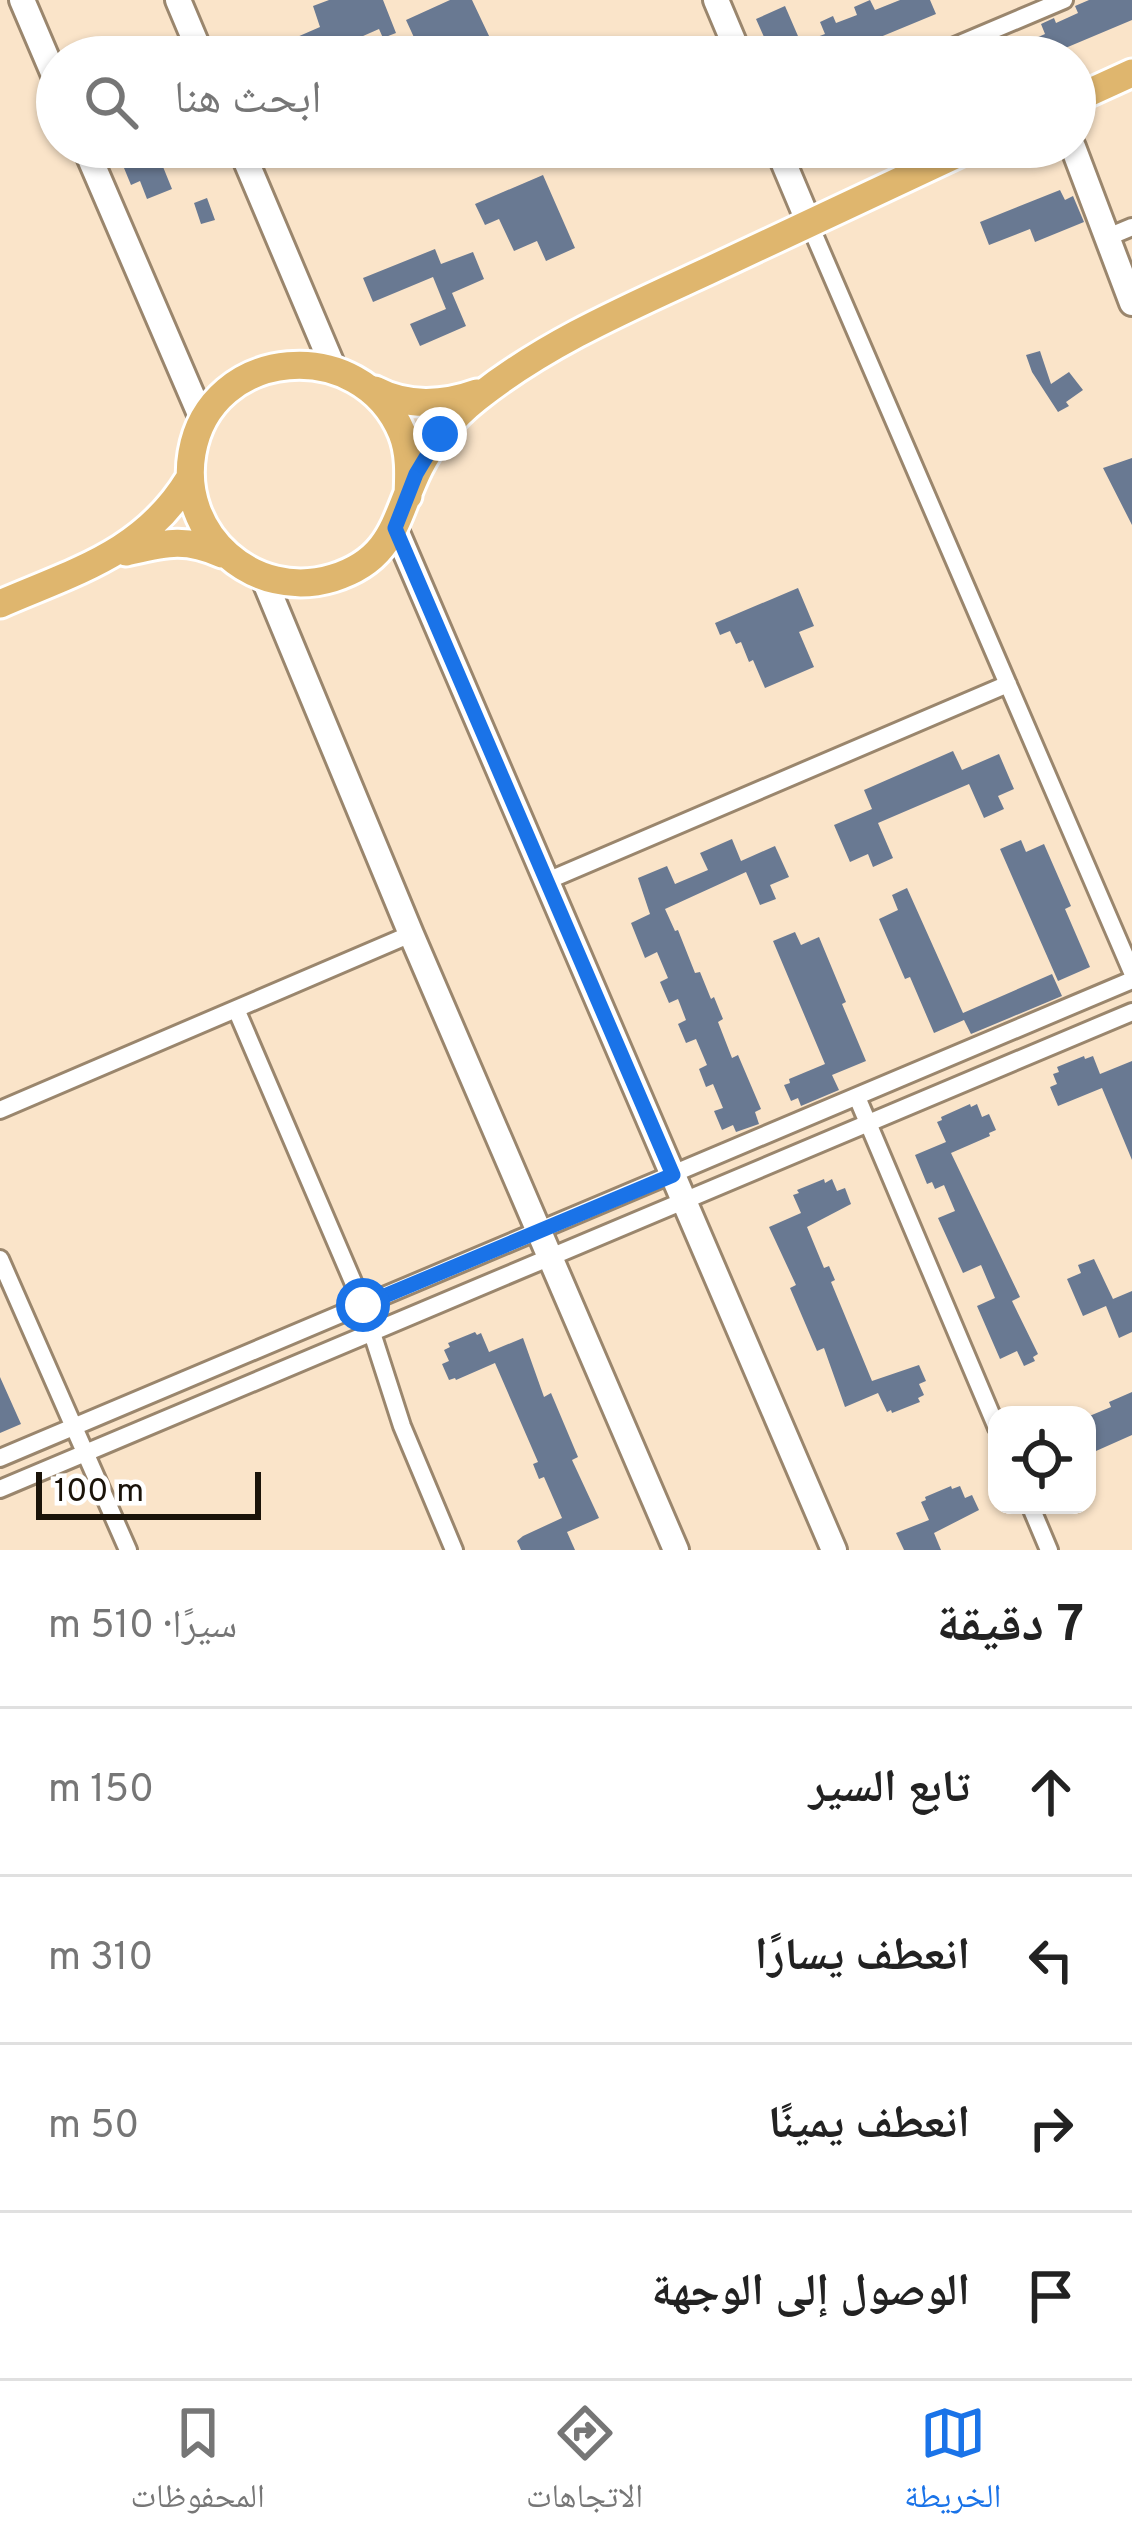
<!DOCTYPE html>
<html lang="ar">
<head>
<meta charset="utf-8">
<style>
  :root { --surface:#fff; --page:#f2f2f2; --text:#222; --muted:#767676; --line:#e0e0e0; --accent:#1a73e8 }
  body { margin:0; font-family:Overpass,"Noto Naskh Arabic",sans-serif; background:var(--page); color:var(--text); direction:rtl }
  .controls { position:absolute; right:36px; bottom:36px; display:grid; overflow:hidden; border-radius:24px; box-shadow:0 3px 9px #0004 }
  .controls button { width:108px; height:108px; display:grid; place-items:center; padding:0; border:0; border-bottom:3px solid var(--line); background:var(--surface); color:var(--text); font:60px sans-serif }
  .scale { position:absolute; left:36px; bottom:30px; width:225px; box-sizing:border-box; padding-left:12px; border:6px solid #1a1309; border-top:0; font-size:33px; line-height:42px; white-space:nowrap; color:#1a1309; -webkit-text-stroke:9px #fff; paint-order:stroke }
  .stop { position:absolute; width:36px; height:36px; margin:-27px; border:9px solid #1a73e8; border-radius:50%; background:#fff }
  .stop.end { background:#1a73e8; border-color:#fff; box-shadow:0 3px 12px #0008 }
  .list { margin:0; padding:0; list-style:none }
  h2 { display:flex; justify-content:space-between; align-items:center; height:156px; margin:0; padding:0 48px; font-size:51px }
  h2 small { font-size:39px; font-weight:400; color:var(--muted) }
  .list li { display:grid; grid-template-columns:78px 1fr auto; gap:36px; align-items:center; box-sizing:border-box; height:168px; padding:0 48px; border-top:3px solid var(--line) }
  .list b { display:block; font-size:45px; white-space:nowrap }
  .list em { font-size:39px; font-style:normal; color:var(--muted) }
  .icon { flex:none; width:66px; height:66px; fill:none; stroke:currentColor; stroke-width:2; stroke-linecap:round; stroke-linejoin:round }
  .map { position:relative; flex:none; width:1132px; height:1550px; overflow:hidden; direction:ltr }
  .search { position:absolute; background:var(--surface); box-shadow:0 3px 9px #0004; left:36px; right:36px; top:36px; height:132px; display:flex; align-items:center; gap:30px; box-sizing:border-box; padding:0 42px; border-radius:66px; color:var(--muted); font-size:45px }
  .sheet { height:828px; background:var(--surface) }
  nav { display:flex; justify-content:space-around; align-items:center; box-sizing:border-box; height:168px; border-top:3px solid var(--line); background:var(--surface); font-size:33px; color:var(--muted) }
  nav a { display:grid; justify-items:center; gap:6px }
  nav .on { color:var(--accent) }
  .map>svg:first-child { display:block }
  .building { fill:#697992 }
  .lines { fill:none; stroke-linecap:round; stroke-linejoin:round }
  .street-casing { stroke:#9a866d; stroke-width:22 }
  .secondary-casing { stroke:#9a866d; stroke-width:30 }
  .primary-casing { stroke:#fff; stroke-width:33 }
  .street { stroke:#fff; stroke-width:16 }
  .secondary { stroke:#fff; stroke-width:24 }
  .primary { stroke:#dfb66e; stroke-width:27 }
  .route { stroke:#1a73e8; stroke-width:15 }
</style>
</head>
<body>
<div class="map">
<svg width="1132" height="1550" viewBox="0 0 1132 1550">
  <rect width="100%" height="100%" fill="#fae4c9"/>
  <!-- building -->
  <path class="building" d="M329,0H383L396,33L383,38L379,29L345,44L350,57H251L320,27L313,6Z
    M450,0H472L499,57H423L406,20Z
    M870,0L875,10L900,0H930L936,14L832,57H773L756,19L785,6L801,43L825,34L820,22L833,16L836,23L857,15L854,7Z
    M1089,0H1132V20L1044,57L1036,38L1045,34L1041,24L1054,18L1056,23L1078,13L1075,6Z
    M134,147H155L172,189L147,199L140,181L131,185L124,168L140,162Z
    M543,175L575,248L546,261L537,241L514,251L499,219L485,225L475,204Z
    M1060,190L1065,200L1073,196L1084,222L1035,242L1030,229L989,245L980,222Z
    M207,198L215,220L201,224L194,203Z
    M435,249L441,264L473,252L484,279L452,293L466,326L420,346L410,324L446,309L433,277L373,302L363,278Z
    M1040,351L1051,384L1069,372L1083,390L1066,402L1069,406L1058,412L1032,372L1026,355Z
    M1132,458V525L1103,468Z
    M798,588L814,626L799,632L814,667L765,688L753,660L749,662L741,642L736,644L730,631L720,635L715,623Z
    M953,751L962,770L999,754L1014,789L998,796L1004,809L984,818L969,784L878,823L893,858L873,867L868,854L850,862L834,825L872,809L864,790Z
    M732,839L741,861L775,846L789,877L770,885L776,899L760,905L746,872L665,909L675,931L678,930L695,973L700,972L711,999L714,997L723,1019L718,1022L732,1058L738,1055L761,1109L755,1112L759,1124L736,1132L733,1125L722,1130L714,1111L723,1108L713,1084L706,1087L699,1069L707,1065L696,1039L686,1043L678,1024L686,1020L678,999L669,1003L660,982L668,978L657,952L645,958L631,923L650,914L638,878L667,866L675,884L708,870L700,853Z
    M1021,840L1026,852L1044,844L1071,906L1065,909L1090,967L1058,981L1000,849Z
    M907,888L963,1013L1052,974L1062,996L971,1034L964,1020L934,1033L910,977L905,979L879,919L898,910L892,895Z
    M795,932L801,945L819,937L846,1002L842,1004L866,1061L832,1075L839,1090L801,1106L798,1098L791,1101L784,1085L790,1083L789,1079L825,1064L773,941Z
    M1084,1056L1085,1059L1093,1056L1100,1074L1132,1061V1160L1102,1088L1058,1106L1050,1087L1057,1084L1053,1074L1059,1072L1057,1067Z
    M970,1104L971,1107L977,1104L982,1117L989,1114L996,1130L989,1133L990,1136L951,1153L1020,1297L1012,1301L1038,1354L1033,1357L1035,1361L1024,1366L1017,1351L1000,1359L977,1306L995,1298L981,1265L963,1273L938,1218L955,1211L944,1185L935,1189L932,1182L927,1184L915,1155L946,1142L937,1122L942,1120L941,1117Z
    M824,1179L825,1183L832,1179L837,1191L845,1188L851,1204L807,1227L824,1268L829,1266L835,1280L831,1282L872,1381L919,1365L926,1381L919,1384L924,1395L918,1398L920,1402L892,1413L891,1410L887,1412L878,1393L845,1407L824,1348L817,1351L790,1288L796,1285L769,1227L801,1213L793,1195L799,1193L797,1190Z
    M1094,1259L1113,1299L1132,1291V1332L1119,1338L1106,1306L1083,1316L1067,1279L1081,1273L1078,1265Z
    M475,1332L477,1335L481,1333L489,1352L523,1338L544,1397L551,1393L578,1457L572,1460L599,1518L567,1532L575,1550H521L517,1541L523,1536L562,1518L544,1477L539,1479L533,1464L538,1462L495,1363L456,1380L455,1378L449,1380L442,1364L449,1361L444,1350L450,1347L448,1343Z
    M0,1377L21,1424L0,1433Z
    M1132,1392V1435L1087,1455V1417L1111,1407L1109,1402Z
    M951,1486L952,1489L960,1486L965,1498L972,1495L979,1510L934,1533L941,1550H904L896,1533L929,1520L921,1502L926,1500L925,1497Z"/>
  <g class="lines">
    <!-- street casing -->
    <g class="street-casing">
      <path id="street" d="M929,57L1064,0
        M809,223L1132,972
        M1108,237L1132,227
        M547,881L1008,684
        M236,1009L363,1305L402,1426L454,1550
        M857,1097L997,1428
        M0,1110L411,934
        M0,1259L128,1550
        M0,1458L1132,980
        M0,1489L1132,1012
        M1030,1505L1049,1550"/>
    </g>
    <!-- secondary casing -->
    <g class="secondary-casing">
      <path id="secondary" d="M22,0L57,82
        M178,0L202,57
        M716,0L740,57
        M85,147L203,421
        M240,147L334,369
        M777,147L809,223
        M1073,147L1132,303
        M395,528L834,1550
        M263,577L411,934L676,1550"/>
    </g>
    <!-- primary casing -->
    <g class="primary-casing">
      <path id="primary" d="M1075,99L1132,73
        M375,390C407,407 444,405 477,393
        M408,496C409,474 410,453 402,433C361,334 210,346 192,453C178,534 254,602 333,578C395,559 395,516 419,468C433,441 453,417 477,398C546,343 628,308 708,271C796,230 884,188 972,147
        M126,552C165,543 185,537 222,554
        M0,604C76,571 144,553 189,479"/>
    </g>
    <!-- street -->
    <use href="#street" class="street"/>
    <!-- secondary -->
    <use href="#secondary" class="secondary"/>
    <!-- primary -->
    <use href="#primary" class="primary"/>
  </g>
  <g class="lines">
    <!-- route -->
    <path class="route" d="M363,1305L673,1175L395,528L416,474L440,434"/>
  </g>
</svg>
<div class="controls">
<button><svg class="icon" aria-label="locate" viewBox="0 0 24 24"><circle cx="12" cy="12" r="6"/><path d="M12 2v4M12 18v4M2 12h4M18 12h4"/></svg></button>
</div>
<div class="scale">100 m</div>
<div class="stop" style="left:363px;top:1305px"></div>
<div class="stop end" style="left:440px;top:434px"></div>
<div class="search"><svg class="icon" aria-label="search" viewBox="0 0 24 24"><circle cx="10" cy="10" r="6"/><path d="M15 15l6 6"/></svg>ابحث هنا</div>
</div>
<section class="sheet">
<h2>7 دقيقة<small>سيرًا · 510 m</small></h2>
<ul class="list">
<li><svg class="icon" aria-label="ahead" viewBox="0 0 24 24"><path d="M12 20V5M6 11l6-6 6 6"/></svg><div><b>تابع السير</b></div><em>150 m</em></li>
<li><svg class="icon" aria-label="left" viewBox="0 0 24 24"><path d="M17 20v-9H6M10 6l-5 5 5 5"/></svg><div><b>انعطف يسارًا</b></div><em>310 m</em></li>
<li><svg class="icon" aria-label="right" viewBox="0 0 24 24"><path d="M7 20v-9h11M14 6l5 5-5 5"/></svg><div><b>انعطف يمينًا</b></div><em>50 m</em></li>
<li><svg class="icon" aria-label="arrive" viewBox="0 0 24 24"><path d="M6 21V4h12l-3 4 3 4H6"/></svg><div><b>الوصول إلى الوجهة</b></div></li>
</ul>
</section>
<nav>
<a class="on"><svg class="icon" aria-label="map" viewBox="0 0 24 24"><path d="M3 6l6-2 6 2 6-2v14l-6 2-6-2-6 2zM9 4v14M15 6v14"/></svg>الخريطة</a>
<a><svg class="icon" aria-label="directions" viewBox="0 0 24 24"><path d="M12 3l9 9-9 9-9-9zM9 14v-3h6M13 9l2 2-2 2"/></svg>الاتجاهات</a>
<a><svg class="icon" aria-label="saved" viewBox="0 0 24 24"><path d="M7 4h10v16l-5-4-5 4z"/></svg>المحفوظات</a>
</nav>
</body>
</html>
